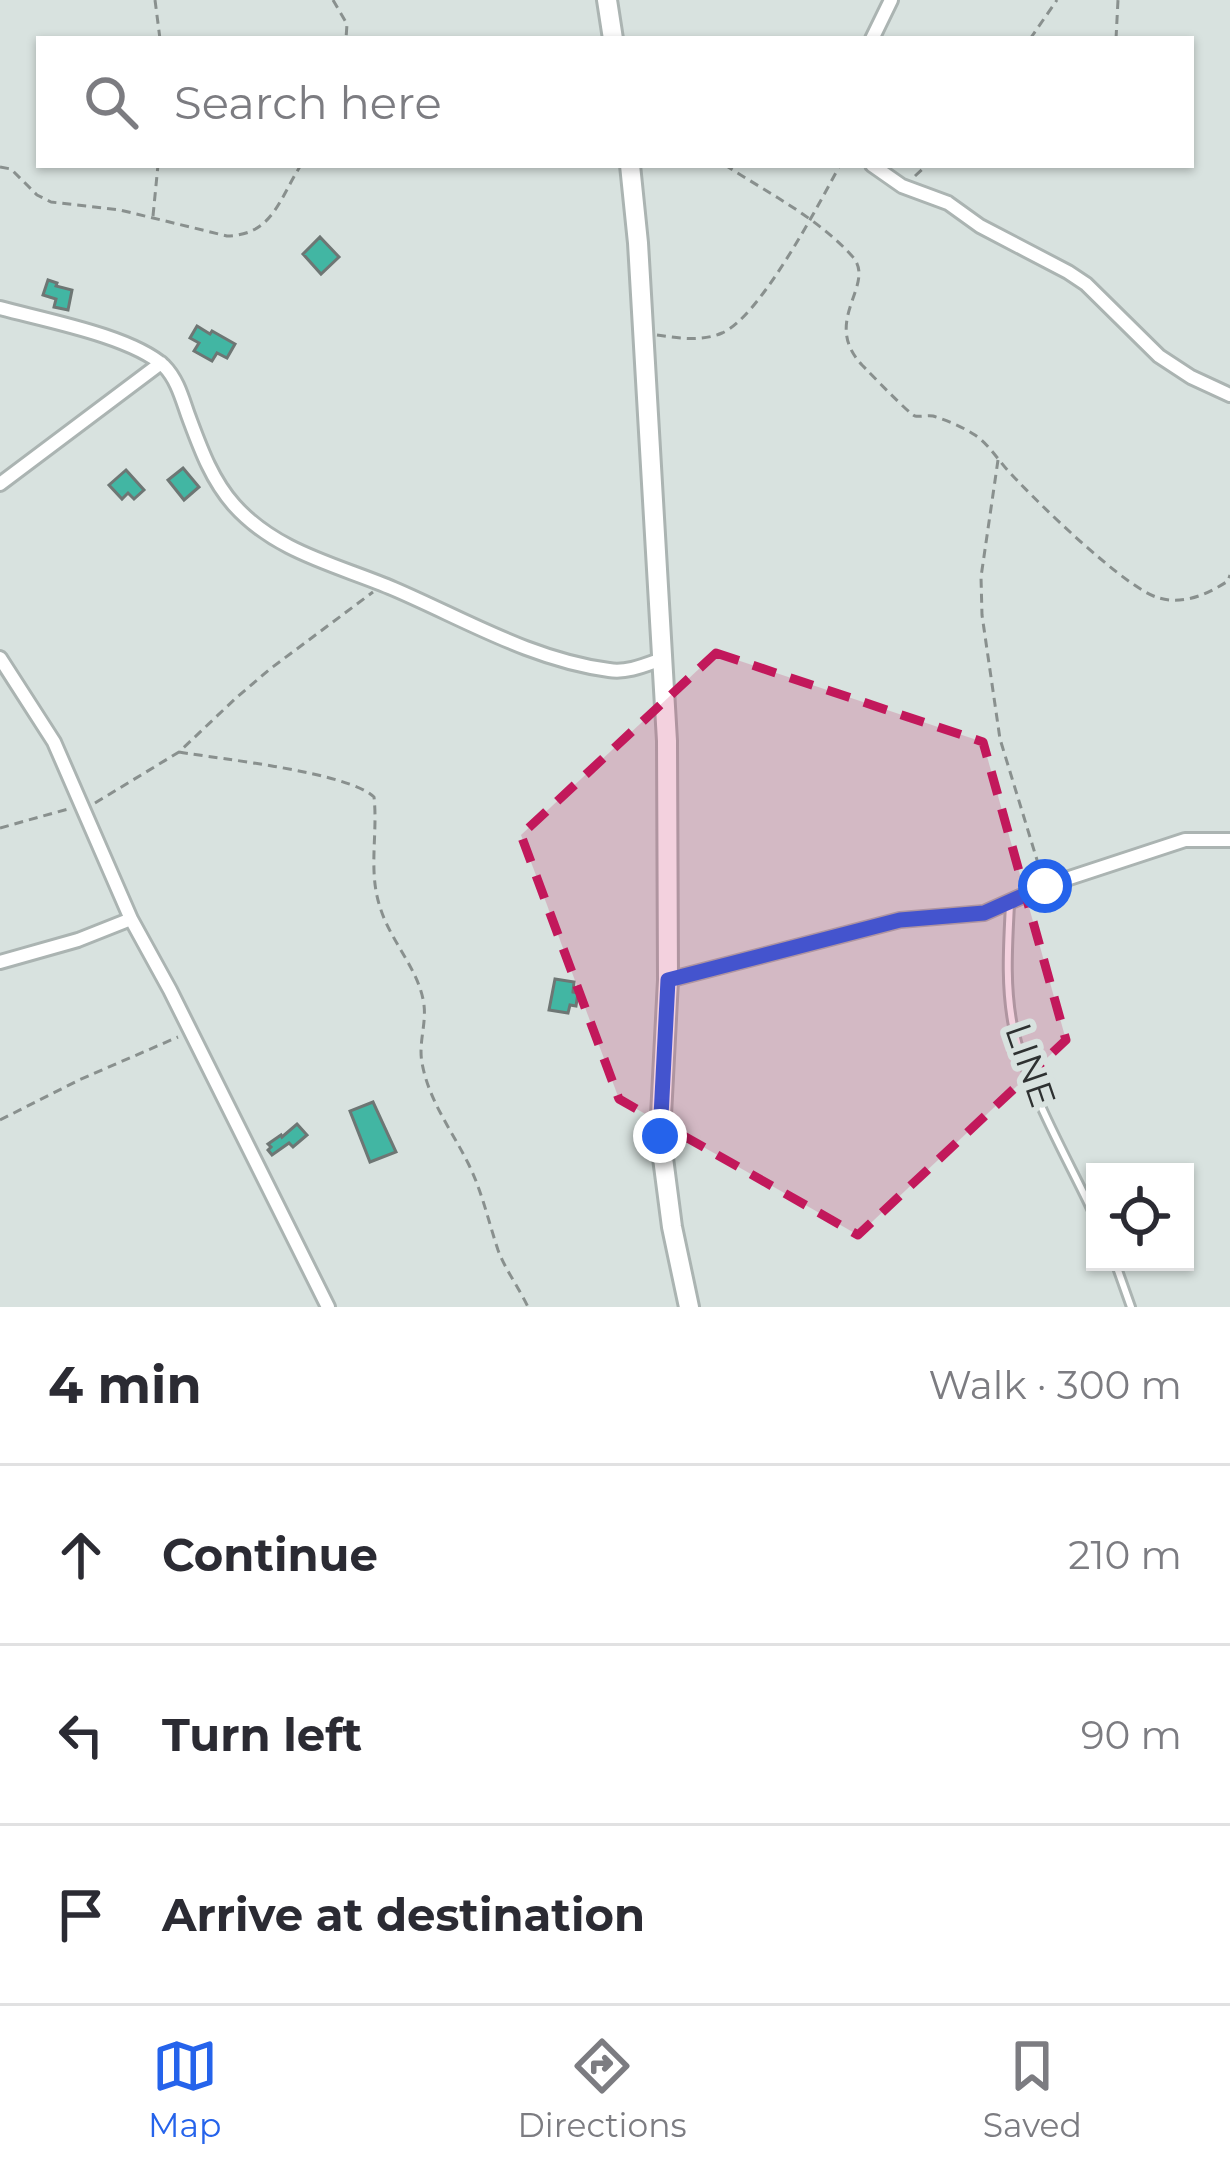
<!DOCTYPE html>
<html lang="en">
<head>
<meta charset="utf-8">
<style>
  :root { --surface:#fff; --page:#f2f2f3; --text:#2b2b33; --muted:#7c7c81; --line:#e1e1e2; --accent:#2563eb }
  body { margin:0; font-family:Montserrat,sans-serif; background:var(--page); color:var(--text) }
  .controls { position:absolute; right:36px; bottom:36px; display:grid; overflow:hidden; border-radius:0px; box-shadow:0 3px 9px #0004 }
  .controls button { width:108px; height:108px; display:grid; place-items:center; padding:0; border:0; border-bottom:3px solid var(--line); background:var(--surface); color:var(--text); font:60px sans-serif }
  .stop { position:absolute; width:36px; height:36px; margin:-27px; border:9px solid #2563eb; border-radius:50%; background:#fff }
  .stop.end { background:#2563eb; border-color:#fff; box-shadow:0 3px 12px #0008 }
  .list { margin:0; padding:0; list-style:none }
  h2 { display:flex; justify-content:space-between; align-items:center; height:156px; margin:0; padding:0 48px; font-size:51px }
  h2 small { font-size:39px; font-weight:400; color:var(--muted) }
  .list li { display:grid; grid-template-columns:78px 1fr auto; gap:36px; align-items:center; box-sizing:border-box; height:180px; padding:0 48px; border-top:3px solid var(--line) }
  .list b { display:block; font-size:45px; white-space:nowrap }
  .list em { font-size:39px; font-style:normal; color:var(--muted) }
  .icon { flex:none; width:66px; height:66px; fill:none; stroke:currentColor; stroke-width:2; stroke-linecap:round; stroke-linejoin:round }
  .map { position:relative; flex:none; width:1230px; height:1307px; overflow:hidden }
  .search { position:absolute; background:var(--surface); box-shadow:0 3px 9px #0004; left:36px; right:36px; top:36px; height:132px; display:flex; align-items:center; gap:30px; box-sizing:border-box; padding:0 42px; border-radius:0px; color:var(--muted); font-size:45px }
  .sheet { height:696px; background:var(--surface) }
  nav { display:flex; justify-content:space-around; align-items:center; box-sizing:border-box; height:168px; border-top:3px solid var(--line); background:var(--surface); font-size:33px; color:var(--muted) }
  nav a { display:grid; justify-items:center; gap:6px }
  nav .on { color:var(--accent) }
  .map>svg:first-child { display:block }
  .building { fill:#42b6a3; stroke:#6e7674; stroke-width:3 }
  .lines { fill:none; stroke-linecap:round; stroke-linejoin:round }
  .lane-casing { stroke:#abb4b2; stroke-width:12 }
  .street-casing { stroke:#abb4b2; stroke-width:18 }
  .primary-casing { stroke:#abb4b2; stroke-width:24 }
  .path { stroke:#89908e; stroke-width:3; stroke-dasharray:9 6; stroke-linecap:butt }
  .lane { stroke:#fff; stroke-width:6 }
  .street { stroke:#fff; stroke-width:12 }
  .primary { stroke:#fff; stroke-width:18 }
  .route { stroke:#2563eb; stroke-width:15 }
  .marked { fill:#c2185b; fill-opacity:0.2; stroke:#c2185b; stroke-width:9; stroke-dasharray:24 15; stroke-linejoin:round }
  .labels { text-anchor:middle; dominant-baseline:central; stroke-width:12; stroke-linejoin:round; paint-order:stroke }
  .street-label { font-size:36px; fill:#2e3131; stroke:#d8e2df }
</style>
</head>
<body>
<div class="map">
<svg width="1230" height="1307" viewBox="0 0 1230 1307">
  <rect width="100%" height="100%" fill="#d8e2df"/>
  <!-- building -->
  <path class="building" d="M320,237L339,257L321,274L303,254Z
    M48,280L57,283L56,286L72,290L68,310L54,307L56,299L43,295Z
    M197,326L210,334L212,331L235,344L227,358L217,353L212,361L194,351L199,343L190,338Z
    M183,468L199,487L184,500L168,480Z
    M126,470L144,490L134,499L128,493L122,499L109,485Z
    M555,979L574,982L573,992L578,993L576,1006L570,1005L568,1013L549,1010Z
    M373,1102L396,1152L370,1162L350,1111Z
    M297,1124L307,1135L293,1147L289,1143L272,1155L268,1150L271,1147L268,1144L281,1135L282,1137Z"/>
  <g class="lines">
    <!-- lane casing -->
    <g class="lane-casing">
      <path id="lane" d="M1010,904C1008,945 1005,985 1013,1026C1027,1090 1067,1157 1095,1217
        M1115,1262L1131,1307"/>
    </g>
    <!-- street casing -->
    <g class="street-casing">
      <path id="street" d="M872,39L891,0
        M872,165L902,186L948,203L980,226L1068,272L1086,284L1159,356L1191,377L1230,395
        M0,308C44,320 131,336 164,366C177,379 182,398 188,415C200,447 211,479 234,505C277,553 338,565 394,589C464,619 532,660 609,670C627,673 645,665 662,659
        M0,484L161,363
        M0,658L54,742L131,919L170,990L328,1307
        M0,962L78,940L131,919
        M668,980L900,920L984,913L1045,886L1185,840H1230"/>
    </g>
    <!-- primary casing -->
    <g class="primary-casing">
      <path id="primary" d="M607,0L613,39
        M630,165L638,243L667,741L668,980L660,1135L672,1227L689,1307"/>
    </g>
    <!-- path -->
    <path class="path" d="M155,0L160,39
      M333,0L347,24L346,39
      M1030,39L1057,0
      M1116,39L1118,0
      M725,165C768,193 818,218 852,256C878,284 820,320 862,365C869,372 910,415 915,416C920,417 927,415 933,416C946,420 963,427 975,435C990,445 999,462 1012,475C1038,503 1126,589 1159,598C1184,605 1208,594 1228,581L1230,575
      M0,167L11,169L37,195L51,202L120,210L227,236C273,235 279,199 301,165
      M915,176L927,165
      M153,216L158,165
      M657,335C678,338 701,342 722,333C760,317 819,204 840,165
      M998,460L981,577L982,615L1000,739L1041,873
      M179,752C220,759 348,772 374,797C378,834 368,871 380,907C390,940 416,966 423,999C428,1021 418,1041 422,1063C429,1101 451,1129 468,1163C482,1191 488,1220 498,1250C505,1269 519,1288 528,1307
      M95,803L179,752L236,698L270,669L373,592
      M0,828L68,809
      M0,1120L79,1080L178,1037"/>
    <!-- lane -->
    <use href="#lane" class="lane"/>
    <!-- street -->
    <use href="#street" class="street"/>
    <!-- primary -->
    <use href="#primary" class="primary"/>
  </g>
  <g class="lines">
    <!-- route -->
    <path class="route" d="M660,1136L668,980L900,920L984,913L1045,886"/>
  </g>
  <!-- marked area -->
  <path class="marked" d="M716,653L983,742L1066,1040L858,1235L619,1099L521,835Z"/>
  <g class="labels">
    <!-- street labels -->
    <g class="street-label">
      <text transform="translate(1031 1065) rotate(71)">LINE</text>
    </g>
  </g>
</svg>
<div class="controls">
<button><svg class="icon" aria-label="locate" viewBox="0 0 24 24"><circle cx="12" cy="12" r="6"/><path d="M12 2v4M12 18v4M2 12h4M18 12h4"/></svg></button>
</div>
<div class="stop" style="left:1045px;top:886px"></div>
<div class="stop end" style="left:660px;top:1136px"></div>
<div class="search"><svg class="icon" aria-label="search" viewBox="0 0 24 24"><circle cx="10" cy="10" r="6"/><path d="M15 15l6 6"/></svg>Search here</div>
</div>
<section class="sheet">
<h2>4 min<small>Walk · 300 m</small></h2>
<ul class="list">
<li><svg class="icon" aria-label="ahead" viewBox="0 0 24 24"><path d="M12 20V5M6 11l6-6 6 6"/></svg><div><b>Continue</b></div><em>210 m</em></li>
<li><svg class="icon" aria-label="left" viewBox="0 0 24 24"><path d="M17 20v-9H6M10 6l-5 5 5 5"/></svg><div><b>Turn left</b></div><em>90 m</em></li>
<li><svg class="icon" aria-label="arrive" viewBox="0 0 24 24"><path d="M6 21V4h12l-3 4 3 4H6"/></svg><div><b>Arrive at destination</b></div></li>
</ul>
</section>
<nav>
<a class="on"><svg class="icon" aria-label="map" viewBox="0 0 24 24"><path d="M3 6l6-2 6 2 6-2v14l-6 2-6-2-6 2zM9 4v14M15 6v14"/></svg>Map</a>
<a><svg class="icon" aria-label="directions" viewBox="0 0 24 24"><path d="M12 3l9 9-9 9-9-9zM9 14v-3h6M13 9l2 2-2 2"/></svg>Directions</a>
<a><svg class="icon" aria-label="saved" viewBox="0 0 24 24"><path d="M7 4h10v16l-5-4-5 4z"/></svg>Saved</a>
</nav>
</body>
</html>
